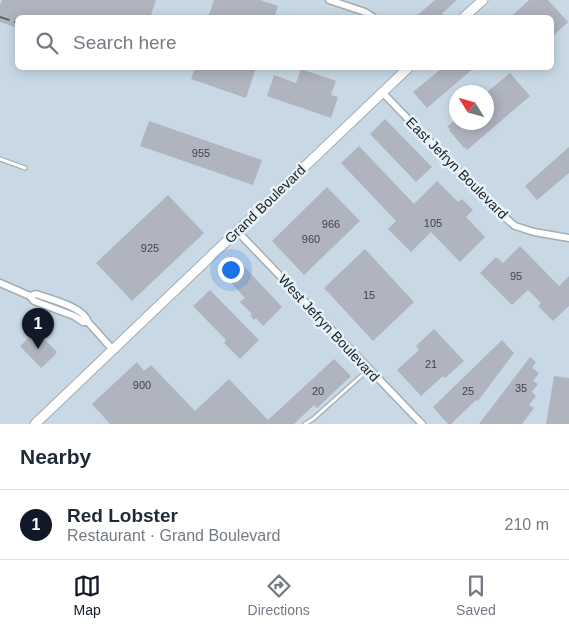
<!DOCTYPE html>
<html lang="en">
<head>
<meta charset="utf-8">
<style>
  :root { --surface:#fff; --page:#f2f2f3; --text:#1f2937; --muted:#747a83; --line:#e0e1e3; --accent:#111827 }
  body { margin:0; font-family:Helvetica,sans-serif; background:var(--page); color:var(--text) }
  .compass { position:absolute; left:449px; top:85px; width:45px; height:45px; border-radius:50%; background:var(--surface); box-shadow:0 2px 12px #0003; rotate:307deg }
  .you { position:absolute; left:230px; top:269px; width:18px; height:18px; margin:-12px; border:4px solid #fff; border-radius:50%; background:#1a73e8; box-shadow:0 0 0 8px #1a73e833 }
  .badge { display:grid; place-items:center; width:32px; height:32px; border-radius:50%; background:var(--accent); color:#fff; font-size:16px; font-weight:700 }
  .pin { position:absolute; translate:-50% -41px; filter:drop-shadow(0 1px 2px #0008) }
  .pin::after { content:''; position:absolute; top:26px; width:18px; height:15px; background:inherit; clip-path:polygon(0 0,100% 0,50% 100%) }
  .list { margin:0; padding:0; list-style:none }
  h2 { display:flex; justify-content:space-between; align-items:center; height:65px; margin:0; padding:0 20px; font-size:21px }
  h2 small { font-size:16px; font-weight:400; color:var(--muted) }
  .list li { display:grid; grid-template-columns:32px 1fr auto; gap:15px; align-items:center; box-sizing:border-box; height:70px; padding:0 20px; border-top:1px solid var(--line) }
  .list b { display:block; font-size:19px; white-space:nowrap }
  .list p { margin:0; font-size:16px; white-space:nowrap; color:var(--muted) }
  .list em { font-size:16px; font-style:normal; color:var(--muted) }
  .icon { flex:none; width:28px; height:28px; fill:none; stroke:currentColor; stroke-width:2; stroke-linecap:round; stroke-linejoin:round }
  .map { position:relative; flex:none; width:569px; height:424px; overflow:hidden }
  .search { position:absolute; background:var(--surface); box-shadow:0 2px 12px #0003; left:15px; right:15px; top:15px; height:55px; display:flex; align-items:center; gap:12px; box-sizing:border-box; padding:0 18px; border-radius:8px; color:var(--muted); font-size:19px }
  .sheet { height:135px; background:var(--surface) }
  nav { display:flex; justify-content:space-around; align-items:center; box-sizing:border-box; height:70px; border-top:1px solid var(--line); background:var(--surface); font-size:14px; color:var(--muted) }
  nav a { display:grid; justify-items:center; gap:2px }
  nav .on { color:var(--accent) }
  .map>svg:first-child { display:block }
  .built { fill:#c8d9e5; fill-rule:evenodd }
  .building { fill:#afb4bf }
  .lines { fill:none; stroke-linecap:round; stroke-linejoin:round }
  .lane-casing { stroke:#a2adb4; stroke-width:5.5 }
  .street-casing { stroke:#a2adb4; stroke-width:9 }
  .secondary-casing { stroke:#a2adb4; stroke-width:11 }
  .lane { stroke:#fff; stroke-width:3 }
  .street { stroke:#fff; stroke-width:6 }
  .secondary { stroke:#fff; stroke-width:9 }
  .rail { stroke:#5b6165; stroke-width:2; stroke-dasharray:10 5; stroke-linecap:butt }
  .labels { text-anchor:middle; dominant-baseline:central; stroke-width:5; stroke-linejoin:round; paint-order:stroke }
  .number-label { font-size:11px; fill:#414549 }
  .street-label { font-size:14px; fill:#1c2022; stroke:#e6f2f9 }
</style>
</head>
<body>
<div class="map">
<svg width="569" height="424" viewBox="0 0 569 424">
  <rect width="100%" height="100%" fill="#d9e4ec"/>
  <!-- built -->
  <path class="built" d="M0,0H569V424H0ZM18,18H552V68H18ZM456,92H486V122H456Z"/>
  <!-- building -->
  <path class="building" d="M2,0H156L150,18H18V28L0,22V5Z
    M214,0H260L278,6L274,18H208Z
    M435,0H457L437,18H414Z
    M529,0H548L568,22L552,37V18H510Z
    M195,68H256L246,98L191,79Z
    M442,68H474L427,108L413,92Z
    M301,69L336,81L331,95L338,97L331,118L267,96L274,75L296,83Z
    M510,73L530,96L467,150L465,147L464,148L449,130L450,129L447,127L456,119V122H486V93Z
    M385,119L432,167L416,182L370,134Z
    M149,121L262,160L253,185L140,146Z
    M359,146L414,204L437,181L458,202L462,199L473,210L466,217L485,237L460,262L431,232L411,252L388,229L396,221L341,163Z
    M569,147V173L537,200L525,186Z
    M327,187L360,221L304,275L272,241Z
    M168,195L204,233L132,301L96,263Z
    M520,246L559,286L569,276V306L553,321L538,306L541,303L528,290L512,305L480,273L496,257L503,263Z
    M365,249L414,302L373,341L324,288Z
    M240,262L282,307L263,326L256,318L254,320L250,315L252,314L240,302L245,298L224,275Z
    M210,290L259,340L240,359L224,343L226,340L193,306Z
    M434,329L464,361L445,378L443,376L421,396L397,370L419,350L416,346Z
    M36,331L57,352L54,356L41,368L20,346Z
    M502,340L514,353L478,401L476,400L451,424H448L433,407Z
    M530,357L536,362L532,368L539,373L533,381L538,384L532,392L536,396L529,405L534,408L522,424H479Z
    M334,359L351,376L317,408L314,405L294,424H110L92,404L137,362L144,371L151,365L195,411L229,379L268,420Z
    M554,376L569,378V424H546Z"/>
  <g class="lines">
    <!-- lane casing -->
    <g class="lane-casing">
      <path id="lane" d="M442,17V18
        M0,159L25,168
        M305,424L313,419L369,369"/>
    </g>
    <!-- street casing -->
    <g class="street-casing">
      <path id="street" d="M329,0L365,12L374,18
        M382,92L492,206L515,226L534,232L569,238
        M237,231L422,424
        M0,283L30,296L34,301L74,316L83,322H88
        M30,296L36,294C50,299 84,307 88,322L113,350"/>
    </g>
    <!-- secondary casing -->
    <g class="secondary-casing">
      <path id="secondary" d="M463,18L483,0
        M35,424L408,68"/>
    </g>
    <!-- lane -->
    <use href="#lane" class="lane"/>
    <!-- street -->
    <use href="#street" class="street"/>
    <!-- secondary -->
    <use href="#secondary" class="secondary"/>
    <!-- rail -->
    <path class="rail" d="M0,17L18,23"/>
  </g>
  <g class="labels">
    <!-- number labels -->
    <g class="number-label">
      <text x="201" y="153">955</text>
      <text x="433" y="223">105</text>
      <text x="331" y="224">966</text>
      <text x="311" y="239">960</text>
      <text x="150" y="248">925</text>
      <text x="516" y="276">95</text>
      <text x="369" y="295">15</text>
      <text x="431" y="364">21</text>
      <text x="142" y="385">900</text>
      <text x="521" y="388">35</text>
      <text x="318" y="391">20</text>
      <text x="468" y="391">25</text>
    </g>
    <!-- street labels -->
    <g class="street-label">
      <text transform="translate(457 168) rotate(45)">East Jefryn Boulevard</text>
      <text transform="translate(265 204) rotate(-44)">Grand Boulevard</text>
      <text transform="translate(329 328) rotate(47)">West Jefryn Boulevard</text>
    </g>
  </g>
</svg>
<svg class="compass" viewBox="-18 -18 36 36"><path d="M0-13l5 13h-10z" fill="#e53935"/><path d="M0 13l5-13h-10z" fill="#747a83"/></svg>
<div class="you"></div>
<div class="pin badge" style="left:38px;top:349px">1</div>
<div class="search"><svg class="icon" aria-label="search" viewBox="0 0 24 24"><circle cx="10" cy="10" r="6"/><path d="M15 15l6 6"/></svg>Search here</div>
</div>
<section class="sheet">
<h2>Nearby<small></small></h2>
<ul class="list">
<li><span class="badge">1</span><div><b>Red Lobster</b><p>Restaurant · Grand Boulevard</p></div><em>210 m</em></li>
</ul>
</section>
<nav>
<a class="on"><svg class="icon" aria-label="map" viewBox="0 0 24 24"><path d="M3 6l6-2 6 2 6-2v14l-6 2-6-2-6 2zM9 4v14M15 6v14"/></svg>Map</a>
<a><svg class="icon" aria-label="directions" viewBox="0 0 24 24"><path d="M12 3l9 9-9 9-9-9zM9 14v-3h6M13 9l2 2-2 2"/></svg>Directions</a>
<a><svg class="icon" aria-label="saved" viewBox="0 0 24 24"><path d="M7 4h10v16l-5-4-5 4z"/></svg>Saved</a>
</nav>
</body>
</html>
